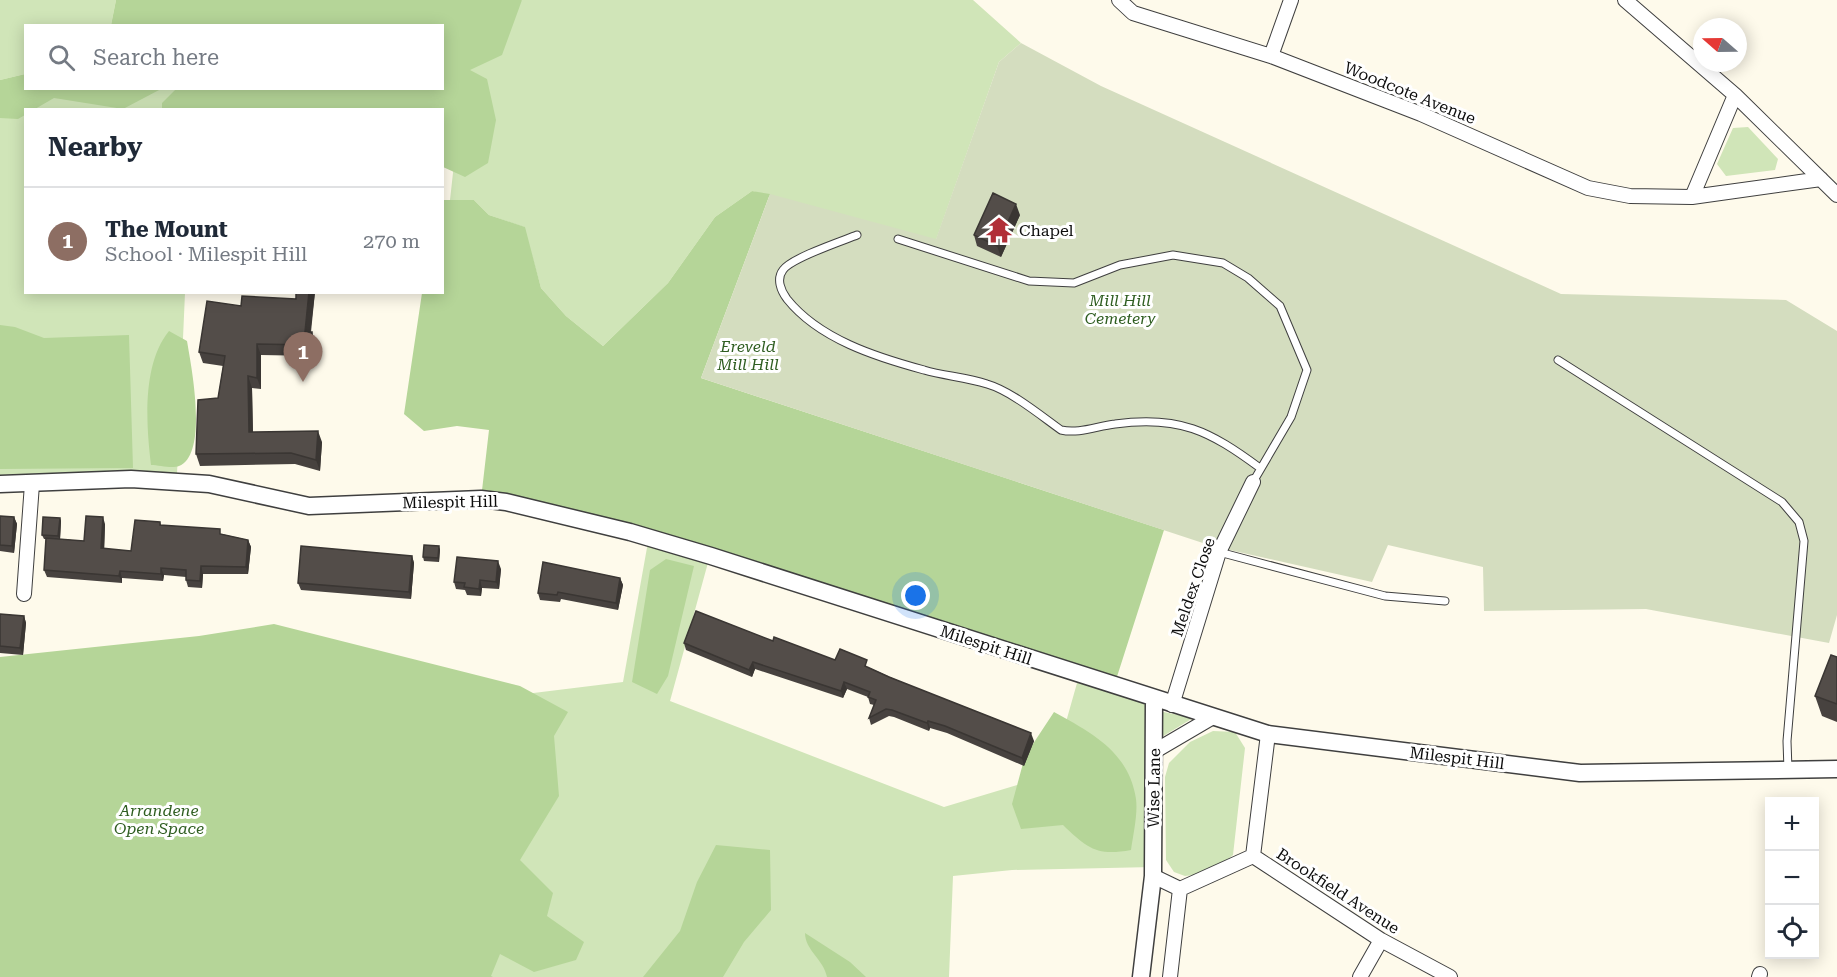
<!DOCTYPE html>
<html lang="en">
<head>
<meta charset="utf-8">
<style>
  :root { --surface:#fff; --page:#f2f2f3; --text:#1f2937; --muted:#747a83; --line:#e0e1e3; --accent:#b12e37 }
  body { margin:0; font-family:"Roboto Serif",serif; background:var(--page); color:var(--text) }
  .controls { position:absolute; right:18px; bottom:18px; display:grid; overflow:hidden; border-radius:0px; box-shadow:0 3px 15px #0003 }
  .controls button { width:54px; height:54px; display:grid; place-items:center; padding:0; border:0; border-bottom:2px solid var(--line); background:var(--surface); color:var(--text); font:30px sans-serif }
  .compass { position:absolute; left:1693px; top:18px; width:54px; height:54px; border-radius:50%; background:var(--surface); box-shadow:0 3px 15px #0003; rotate:290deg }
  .you { position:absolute; left:916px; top:596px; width:21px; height:21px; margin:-15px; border:4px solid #fff; border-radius:50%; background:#1a73e8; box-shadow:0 0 0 9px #1a73e833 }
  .badge { display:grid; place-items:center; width:39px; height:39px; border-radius:50%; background:var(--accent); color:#fff; font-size:20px; font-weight:700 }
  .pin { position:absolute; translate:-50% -50px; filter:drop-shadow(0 2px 3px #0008) }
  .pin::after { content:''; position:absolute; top:32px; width:21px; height:18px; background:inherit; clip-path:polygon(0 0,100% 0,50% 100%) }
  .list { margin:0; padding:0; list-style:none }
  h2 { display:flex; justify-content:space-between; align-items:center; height:78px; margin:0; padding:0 24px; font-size:26px }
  h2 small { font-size:20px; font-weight:400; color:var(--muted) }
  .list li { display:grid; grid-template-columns:39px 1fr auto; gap:18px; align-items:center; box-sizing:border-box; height:108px; padding:0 24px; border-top:2px solid var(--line) }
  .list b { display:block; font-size:22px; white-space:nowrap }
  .list p { margin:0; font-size:20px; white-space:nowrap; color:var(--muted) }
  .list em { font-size:20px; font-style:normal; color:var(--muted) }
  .icon { flex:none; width:33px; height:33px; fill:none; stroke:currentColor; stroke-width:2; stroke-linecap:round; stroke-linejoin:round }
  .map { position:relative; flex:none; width:1837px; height:977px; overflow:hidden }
  .search { position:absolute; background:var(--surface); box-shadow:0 3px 15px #0003; left:24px; top:24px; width:420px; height:66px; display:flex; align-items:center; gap:15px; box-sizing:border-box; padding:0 21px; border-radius:0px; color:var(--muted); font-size:22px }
  .panel { position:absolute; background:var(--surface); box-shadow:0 3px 15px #0003; left:24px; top:108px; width:420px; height:186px; border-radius:0px }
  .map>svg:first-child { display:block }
  .green { fill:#d0e5b8 }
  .forest { fill:#b5d598 }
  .cemetery { fill:#d4ddbf }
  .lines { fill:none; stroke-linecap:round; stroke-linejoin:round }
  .service-casing { stroke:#3f3f3f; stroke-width:9 }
  .minor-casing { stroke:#3f3f3f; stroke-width:16 }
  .tertiary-casing { stroke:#3f3f3f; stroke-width:19 }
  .service { stroke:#fff; stroke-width:7 }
  .minor { stroke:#fff; stroke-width:14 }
  .tertiary { stroke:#fff; stroke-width:16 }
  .wall { fill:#47423f }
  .shaded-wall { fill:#3a3633 }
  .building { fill:#534d49; stroke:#3a3633; stroke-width:1.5 }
  .labels { text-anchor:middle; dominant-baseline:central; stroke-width:6; stroke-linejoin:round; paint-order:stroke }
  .street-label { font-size:16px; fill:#0c0c0c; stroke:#fff }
  .poi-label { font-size:16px; fill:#0c0c0c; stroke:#fff; text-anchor:start }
  .park-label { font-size:16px; font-style:italic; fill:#2f5e21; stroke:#fff }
</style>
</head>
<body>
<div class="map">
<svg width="1837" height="977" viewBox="0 0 1837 977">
  <rect width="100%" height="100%" fill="#fefaeb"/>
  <!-- green -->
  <path class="green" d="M0,0H116L111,25L26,26L25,74L0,80Z
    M522,0H973L1021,43L999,62L936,240L752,191L715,217L668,283L603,346L566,316L541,288L524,227L489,215L474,200H450L464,73Z
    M49,88L189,89L190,109L26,110V292L185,293L177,474L0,484V94Z
    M1748,127L1778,159L1775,170L1726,176L1717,164L1733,128Z
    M648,542L709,559L670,701L944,807L1051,775L1079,676L1154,699L1153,867L1012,870L953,876L949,977H0L509,696L623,682Z
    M1159,711L1193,718L1160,738Z
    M1213,731L1235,732L1245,748L1233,855L1211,873L1185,876L1174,872L1166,860L1165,777L1169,763L1190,742Z"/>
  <!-- forest -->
  <path class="forest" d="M116,0H522L502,55L470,70L487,79L496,120L488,163L465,177L443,167L442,110L162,109V103L176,89L442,88V26L111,25Z
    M25,74L26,88L161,89L123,109L54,98L35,109L26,110L25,115L18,119L0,118V80Z
    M752,191L770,194L701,378L1164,530L1114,686L711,556L481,499L489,430L457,426L424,431L404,414L422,293L442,292L443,200H474L489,215L525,227L541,288L566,316L603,346L668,283L715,217Z
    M0,325L15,327L44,338L129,335L133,468L0,469Z
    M169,331L187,341C191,365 209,454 179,466C172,469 159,465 151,465C146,424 142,364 169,331Z
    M666,559L694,566L668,676L657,694L632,682L650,570Z
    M274,624L520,686L568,712L554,736L559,796L520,860L553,893L547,916L584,942L576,960L534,972L500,954L491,976L493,977H0V657L199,636Z
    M1054,712C1092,733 1129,752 1136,799C1138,814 1133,835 1131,850C1097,856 1088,849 1063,825L1021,829L1012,804L1025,756Z
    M716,845L770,850L771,910L744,942L723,977H643L680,931L697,882Z
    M805,933L850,962L866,977H827C824,960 805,950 805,933Z"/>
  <!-- cemetery -->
  <path class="cemetery" d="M1021,43L1101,86L1561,294L1786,300L1837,331V615L1829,643L1646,609L1484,611L1483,567L1388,545L1372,582L1212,546L701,378L770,194L936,239L999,62Z"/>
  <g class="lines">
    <!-- service casing -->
    <g class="service-casing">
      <path id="service" d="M857,235C842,241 791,258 783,270C776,279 781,291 787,299C819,339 876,357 924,370C944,376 966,377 987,384C1011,391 1040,415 1061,430C1079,434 1097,426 1115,424C1179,415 1210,431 1260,468
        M898,239L1029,281L1074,283L1120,265L1173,255L1223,263L1248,278L1280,306L1307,370L1291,417L1253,482
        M1558,360L1782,502L1799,522L1804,541L1787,741L1788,770
        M1219,552L1385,596L1445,601"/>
    </g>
    <!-- minor casing -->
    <g class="minor-casing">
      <path id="minor" d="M1119,0L1133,13L1271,56L1421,114L1588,188L1630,196L1692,197L1821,179
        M1625,0L1735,95L1837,195
        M1271,56L1291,0
        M1692,197L1735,95
        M24,594L32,484
        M1172,705L1219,552L1253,482
        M1268,734L1253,856L1381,940L1450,977
        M1155,751L1213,717
        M1153,876L1180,889
        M1170,977L1180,889L1253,856
        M1360,977L1381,940
        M1759,977L1760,974"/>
    </g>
    <!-- tertiary casing -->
    <g class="tertiary-casing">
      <path id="tertiary" d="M0,484L131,479L209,484L309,506L481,499L506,502L630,532L711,556L1268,734L1580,773L1837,769
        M1141,977L1153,876L1154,700"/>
    </g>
    <!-- service -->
    <use href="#service" class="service"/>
    <!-- minor -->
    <use href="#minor" class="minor"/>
    <!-- tertiary -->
    <use href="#tertiary" class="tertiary"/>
  </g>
  <!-- wall -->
  <path class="wall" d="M1020,215L1001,257L977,246L974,235Z
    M296,292H315L311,332L316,343L315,356L261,355V389L252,388L253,432L322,442L320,471L295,464L200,466L196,454L218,398L223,366L203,363L199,352L241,306L296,299Z
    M0,516L14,517L17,524L14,553L0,551Z
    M60,518L61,521L60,539L84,541L105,524L104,549L131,551L160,522L161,525L222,534L248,540L251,547L248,574H203L202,588L188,587L186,580V577L164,575L163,581L122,578V583L47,577L44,570L46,539H44L42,535Z
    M440,549L439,562L424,561L423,557Z
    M412,556L414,563L411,599L301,590L298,583Z
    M501,569L499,589L482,588L481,596L467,595L465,590L456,589L454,582Z
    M620,578L623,585L618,610L561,599L560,602L540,600L538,593Z
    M0,614L24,616L26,623L23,655L0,653Z
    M773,641L835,660L870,668L1034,741L1024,766L947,733L930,728L929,731L894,717L889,716L871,725L869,718L874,705L870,704L868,697L847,689L843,698L755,669L752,677L686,650L684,643Z
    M1837,657V722L1822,716L1815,696Z"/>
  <!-- shaded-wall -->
  <path class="shaded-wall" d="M1016,204L1020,215L1001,257L997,246Z
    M309,292H315L309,343L305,332Z
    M312,332L316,343L315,356L311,345Z
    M257,344L261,355V389L257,378Z
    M248,376L252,388L253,443L249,432Z
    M318,431L322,442L320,471L316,460Z
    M14,517L17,524L14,553L12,546Z
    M103,517L105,524L104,555L101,548Z
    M60,518L61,521L60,540L58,536Z
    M248,540L251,547L248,574L246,567Z
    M439,546L440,549L439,562L438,558Z
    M412,556L414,563L411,599L409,592Z
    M498,561L501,569L499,589L496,582Z
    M201,566L203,574L202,588L200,581Z
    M161,568L164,575L163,581L161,574Z
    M120,571L122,578V583L119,576Z
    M620,578L623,585L618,610L616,603Z
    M480,580L482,588L481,596L479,589Z
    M24,616L26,623L23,655L20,648Z
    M753,662L755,669L752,677L749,670Z
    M844,682L847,689L843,698L841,691Z
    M928,721L930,728L929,731L927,723Z
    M1031,733L1034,741L1024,766L1022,758Z"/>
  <!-- building -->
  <path class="building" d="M993,193L1016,204L997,246L974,235Z
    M296,292H309L305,332H312L311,345L257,344V378L248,376L249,432L318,431L316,460L291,453L196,454L198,400L218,398L225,356L199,352L207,301L241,306L242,296L296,299Z
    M0,516L14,517L12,546L0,545Z
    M86,516L103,517L101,548L131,551L135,520L160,522V525L220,529V534L248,540L246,567L201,566L200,581L186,580V570L161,568V574L120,571L119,576L44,570L46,538L84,541Z
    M43,517L60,518L58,536L42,535Z
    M424,545L439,546L438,558L423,557Z
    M301,546L412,556L409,592L298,583Z
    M457,557L498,561L496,582L480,580L479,589L464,587L465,583L454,582Z
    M543,562L620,578L616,603L558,592L557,595L538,593Z
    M696,611L773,641L774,637L835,660L840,649L867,660L865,666L889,677L1031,733L1022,758L945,726L928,721L927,723L892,710L886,709L869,718L876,700L868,697L870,692L844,682L841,691L753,662L749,670L684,643Z
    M0,614L24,616L20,648L0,646Z
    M1831,655L1837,657V704L1815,696Z"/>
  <!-- icons -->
  <defs>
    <g id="temple-bare" transform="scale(2.07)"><path d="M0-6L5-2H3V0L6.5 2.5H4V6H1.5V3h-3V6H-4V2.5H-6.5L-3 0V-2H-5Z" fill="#b12e37" stroke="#fff" stroke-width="2.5" paint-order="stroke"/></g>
  </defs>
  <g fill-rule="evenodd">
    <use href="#temple-bare" x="999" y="230"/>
  </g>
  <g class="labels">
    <!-- street labels -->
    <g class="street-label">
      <text transform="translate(1410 93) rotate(22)">Woodcote Avenue</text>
      <text transform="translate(450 502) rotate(-1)">Milespit Hill</text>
      <text transform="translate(1193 587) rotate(-71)">Meldex Close</text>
      <text transform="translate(986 645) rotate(18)">Milespit Hill</text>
      <text transform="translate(1457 758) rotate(7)">Milespit Hill</text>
      <text transform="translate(1154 788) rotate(-89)">Wise Lane</text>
      <text transform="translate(1338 891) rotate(33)">Brookfield Avenue</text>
    </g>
    <!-- poi labels -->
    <g class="poi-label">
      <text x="1019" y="230">Chapel</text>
    </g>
    <!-- park labels -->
    <g class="park-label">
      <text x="1120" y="300">Mill Hill<tspan x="1120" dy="18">Cemetery</tspan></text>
      <text x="748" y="346">Ereveld<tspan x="748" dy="18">Mill Hill</tspan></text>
      <text x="159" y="810">Arrandene<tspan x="159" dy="18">Open Space</tspan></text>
    </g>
  </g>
</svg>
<div class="controls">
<button>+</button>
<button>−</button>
<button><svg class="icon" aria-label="locate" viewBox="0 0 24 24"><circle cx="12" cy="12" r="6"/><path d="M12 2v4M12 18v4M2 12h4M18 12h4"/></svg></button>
</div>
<svg class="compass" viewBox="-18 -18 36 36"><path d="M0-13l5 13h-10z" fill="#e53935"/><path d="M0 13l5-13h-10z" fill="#747a83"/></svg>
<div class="you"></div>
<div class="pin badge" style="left:303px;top:382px;background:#8d6e63">1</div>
<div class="search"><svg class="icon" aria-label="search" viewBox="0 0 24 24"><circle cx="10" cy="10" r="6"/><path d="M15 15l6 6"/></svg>Search here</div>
<section class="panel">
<h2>Nearby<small></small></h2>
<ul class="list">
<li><span class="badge" style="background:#8d6e63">1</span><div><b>The Mount</b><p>School · Milespit Hill</p></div><em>270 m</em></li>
</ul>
</section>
</div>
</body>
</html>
